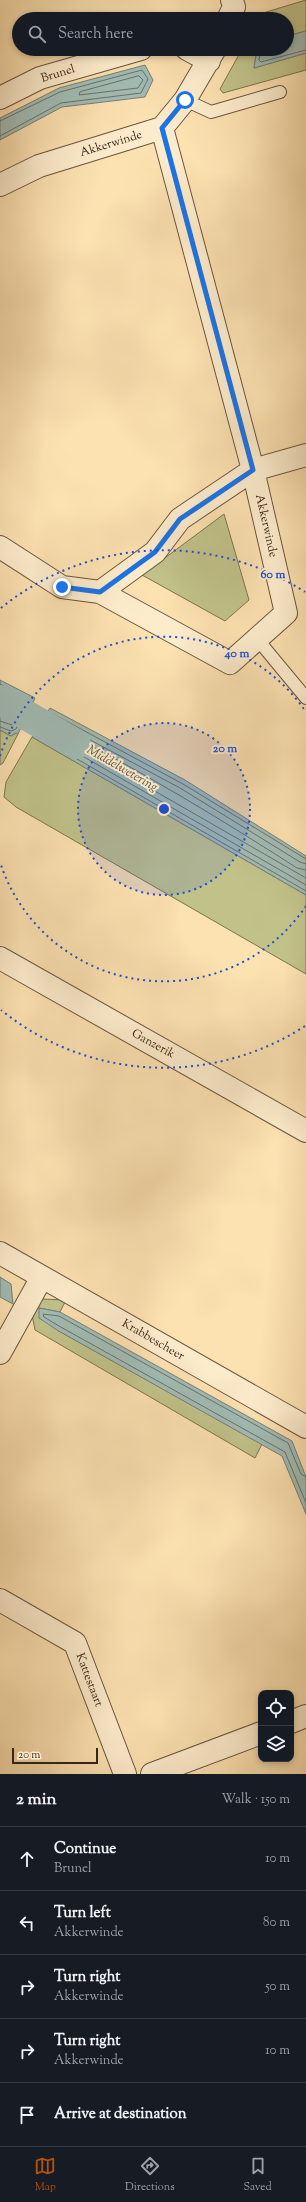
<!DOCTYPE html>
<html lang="en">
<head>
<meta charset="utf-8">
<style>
  :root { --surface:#171b24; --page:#242831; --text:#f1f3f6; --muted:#9ea1a6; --line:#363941; --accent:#b45309 }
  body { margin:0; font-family:"Sorts Mill Goudy",serif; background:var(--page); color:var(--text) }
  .controls { position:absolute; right:12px; bottom:12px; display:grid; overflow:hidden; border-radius:8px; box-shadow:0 2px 6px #0003 }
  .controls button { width:36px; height:36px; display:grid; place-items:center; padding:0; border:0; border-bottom:1px solid var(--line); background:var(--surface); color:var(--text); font:20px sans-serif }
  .scale { position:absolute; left:12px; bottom:10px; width:86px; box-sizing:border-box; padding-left:4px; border:2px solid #392618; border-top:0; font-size:11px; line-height:14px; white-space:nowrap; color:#392618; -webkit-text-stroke:3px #fdeccc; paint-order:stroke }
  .stop { position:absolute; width:12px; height:12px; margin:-9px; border:3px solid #1a73e8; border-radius:50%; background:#fff }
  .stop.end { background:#1a73e8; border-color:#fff; box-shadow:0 1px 4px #0008 }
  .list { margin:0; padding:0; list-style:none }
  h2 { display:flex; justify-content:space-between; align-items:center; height:52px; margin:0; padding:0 16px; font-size:17px }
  h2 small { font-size:13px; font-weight:400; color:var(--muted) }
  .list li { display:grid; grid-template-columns:26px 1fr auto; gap:12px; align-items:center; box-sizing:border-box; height:64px; padding:0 16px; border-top:1px solid var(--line) }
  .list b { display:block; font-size:15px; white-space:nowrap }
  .list p { margin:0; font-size:13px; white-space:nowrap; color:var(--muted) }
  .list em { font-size:13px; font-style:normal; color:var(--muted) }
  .icon { flex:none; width:22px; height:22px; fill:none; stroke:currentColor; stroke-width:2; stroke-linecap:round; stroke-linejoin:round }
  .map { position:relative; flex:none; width:306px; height:1774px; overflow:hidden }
  .search { position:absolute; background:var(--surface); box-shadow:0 2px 6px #0003; left:12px; right:12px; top:12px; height:44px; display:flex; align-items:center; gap:10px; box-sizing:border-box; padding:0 14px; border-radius:22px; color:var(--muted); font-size:15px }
  .sheet { height:372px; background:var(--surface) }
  nav { display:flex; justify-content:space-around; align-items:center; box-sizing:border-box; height:56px; border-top:1px solid var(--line); background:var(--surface); font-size:11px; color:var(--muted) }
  nav a { display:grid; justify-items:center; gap:2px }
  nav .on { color:var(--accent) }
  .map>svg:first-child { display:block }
  .green { fill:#c1c28a; stroke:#7d7451 }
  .water { fill:#a1bcb5; stroke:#778076 }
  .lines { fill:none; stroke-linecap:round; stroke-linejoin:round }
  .shore { stroke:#6d7166; stroke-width:1 }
  .canal { stroke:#a1bcb5; stroke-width:30 }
  .service-casing { stroke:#6a553e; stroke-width:14 }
  .minor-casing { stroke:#6a553e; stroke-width:24 }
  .service { stroke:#fdeccc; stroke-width:12 }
  .minor { stroke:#fdeccc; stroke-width:22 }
  .route { stroke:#1a73e8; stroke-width:5 }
  .ring { fill:none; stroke:#1d4ed8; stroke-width:2; stroke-dasharray:2 4 }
  .labels { text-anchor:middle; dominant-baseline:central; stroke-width:4; stroke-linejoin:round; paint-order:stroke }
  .street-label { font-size:12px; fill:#392618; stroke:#fdeccc }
  .water-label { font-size:13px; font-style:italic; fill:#585347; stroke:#fdeccc }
  .centre { fill:#1d4ed8; stroke:#fdeccc; stroke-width:2 }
  .ring-label { font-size:12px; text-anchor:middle; font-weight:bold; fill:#1d4ed8; stroke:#fdeccc; stroke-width:4; stroke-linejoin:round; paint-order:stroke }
</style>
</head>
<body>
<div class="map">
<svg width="306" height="1774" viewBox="0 0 306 1774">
  <rect width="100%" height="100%" fill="#fce1b1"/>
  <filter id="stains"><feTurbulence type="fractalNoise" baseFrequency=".005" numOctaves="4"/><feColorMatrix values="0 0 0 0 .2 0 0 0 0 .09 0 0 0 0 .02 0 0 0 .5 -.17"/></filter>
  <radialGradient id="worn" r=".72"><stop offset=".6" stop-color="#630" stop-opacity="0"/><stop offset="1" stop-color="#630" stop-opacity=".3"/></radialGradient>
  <!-- green -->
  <path class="green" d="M306,0V31L287,36V19H260L263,13Z
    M242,49H257L254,68L306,53V70L223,93L220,89Z
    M224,514L249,600L225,621L142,575Z
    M0,730L11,736L16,733L18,734L3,763L0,765Z
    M32,737L306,895V974L16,807L4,797L6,782Z
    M43,1299L66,1300L60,1312L39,1308L57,1330L262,1444L255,1458L35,1330L32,1315Z"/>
  <!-- water -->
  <path class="water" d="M306,31V53L254,68L257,49H287V36Z
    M145,65L153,80L145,97L62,107L0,140V118L59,88Z
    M0,680L35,698L18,734L16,733L11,736L0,730Z
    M50,708L185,780L306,856V895L32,737Z
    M0,1277L11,1284L13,1304L0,1297Z
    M39,1308L60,1312L292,1441L306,1477V1514L282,1456L57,1330L39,1318Z"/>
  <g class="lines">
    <!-- shore -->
    <path class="shore" d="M261,49L259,60L261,62L306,50
      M139,76L143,80L138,88L79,95L80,92Z
      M0,121L60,92L142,70L148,79L141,93L61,103L0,136
      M0,684L29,701L16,729L11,731L0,727
      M0,690L22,703L12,725L0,721
      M306,859L183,784L53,714L50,715L38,734L39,737L306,891
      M306,864L300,862L180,788L55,721H52L45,732L46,735L306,885
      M306,870L297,868C219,818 140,770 57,728L54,730V733L306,878
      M306,1477L301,1474L288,1443L59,1316L43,1314L44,1317L59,1326L285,1452L306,1503"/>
    <!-- canal -->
    <path class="canal" d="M0,700L76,744"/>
    <!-- service casing -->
    <g class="service-casing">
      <path id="service" d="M185,100L211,112L280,92
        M258,640L306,698"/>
    </g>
    <!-- minor casing -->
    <g class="minor-casing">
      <path id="minor" d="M228,19L234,7L232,0
        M187,49L209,61
        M0,98L40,78L141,49
        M162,128L185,100L215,49
        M0,185L39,166L162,128L253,470L286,613L230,663L100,592L62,587L0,547
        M100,592L155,552L180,519L253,470L306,455
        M0,958L306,1131
        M0,1253L306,1427
        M0,1353L42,1277
        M0,1600L75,1643L125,1774
        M291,1722L306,1716
        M152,1774L261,1733"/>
    </g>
    <!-- service -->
    <use href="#service" class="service"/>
    <!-- minor -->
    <use href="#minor" class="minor"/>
  </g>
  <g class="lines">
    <!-- route -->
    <path class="route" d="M62,587L100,592L155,552L180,519L253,470L162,128L185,100"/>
  </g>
  <!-- distance rings -->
  <circle cx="164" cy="809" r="86" fill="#1d4ed8" fill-opacity=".12"/>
  <g class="ring">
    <circle cx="164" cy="809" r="86"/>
    <path d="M306 906A172 172 0 0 1 0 862M0 756A172 172 0 0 1 306 712"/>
    <path d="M305 1026A259 259 0 0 1 1 1010M1 608A259 259 0 0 1 305 592"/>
  </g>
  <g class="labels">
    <!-- street labels -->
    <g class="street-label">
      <text transform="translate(58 74) rotate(-17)">Brunel</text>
      <text transform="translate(111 144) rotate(-17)">Akkerwinde</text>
      <text transform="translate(266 526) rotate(77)">Akkerwinde</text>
      <text transform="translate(153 1044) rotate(29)">Ganzerik</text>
      <text transform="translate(153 1340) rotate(30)">Krabbescheer</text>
      <text transform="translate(89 1680) rotate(69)">Kattestaart</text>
    </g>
    <!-- water labels -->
    <g class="water-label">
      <text transform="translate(122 769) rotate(30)">Middelwetering</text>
    </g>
  </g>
  <circle cx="164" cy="809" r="6" class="centre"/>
  <g class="ring-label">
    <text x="273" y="578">60 m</text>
    <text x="237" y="657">40 m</text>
    <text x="225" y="752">20 m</text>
  </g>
  <rect width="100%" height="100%" filter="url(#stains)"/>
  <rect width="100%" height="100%" fill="url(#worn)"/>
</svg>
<div class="controls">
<button><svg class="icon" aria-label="locate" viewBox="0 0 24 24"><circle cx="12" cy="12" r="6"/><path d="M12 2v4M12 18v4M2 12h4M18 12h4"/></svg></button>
<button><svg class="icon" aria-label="layers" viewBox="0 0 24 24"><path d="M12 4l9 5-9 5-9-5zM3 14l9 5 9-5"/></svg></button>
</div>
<div class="scale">20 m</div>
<div class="stop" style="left:185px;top:100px"></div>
<div class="stop end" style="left:62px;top:587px"></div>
<div class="search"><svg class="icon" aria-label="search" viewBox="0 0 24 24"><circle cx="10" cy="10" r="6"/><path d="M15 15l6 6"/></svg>Search here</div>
</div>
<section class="sheet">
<h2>2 min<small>Walk · 150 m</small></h2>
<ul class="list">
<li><svg class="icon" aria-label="ahead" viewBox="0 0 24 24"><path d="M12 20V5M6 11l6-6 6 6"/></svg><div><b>Continue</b><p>Brunel</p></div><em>10 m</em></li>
<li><svg class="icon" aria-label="left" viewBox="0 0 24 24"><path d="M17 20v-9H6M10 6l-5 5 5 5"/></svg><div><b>Turn left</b><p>Akkerwinde</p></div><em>80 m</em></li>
<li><svg class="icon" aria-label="right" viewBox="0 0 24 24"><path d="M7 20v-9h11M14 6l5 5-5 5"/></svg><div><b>Turn right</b><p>Akkerwinde</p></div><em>50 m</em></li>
<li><svg class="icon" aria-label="right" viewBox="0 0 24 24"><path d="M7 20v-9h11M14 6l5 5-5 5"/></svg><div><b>Turn right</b><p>Akkerwinde</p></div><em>10 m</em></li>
<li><svg class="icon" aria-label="arrive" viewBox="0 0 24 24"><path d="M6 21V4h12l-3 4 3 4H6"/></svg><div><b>Arrive at destination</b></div></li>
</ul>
</section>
<nav>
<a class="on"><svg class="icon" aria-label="map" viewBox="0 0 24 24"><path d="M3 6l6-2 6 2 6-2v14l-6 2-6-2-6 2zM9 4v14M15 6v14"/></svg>Map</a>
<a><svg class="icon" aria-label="directions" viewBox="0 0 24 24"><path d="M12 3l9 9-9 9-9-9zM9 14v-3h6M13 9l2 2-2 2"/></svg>Directions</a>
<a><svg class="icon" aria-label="saved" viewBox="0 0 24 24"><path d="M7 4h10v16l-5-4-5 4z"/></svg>Saved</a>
</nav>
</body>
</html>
